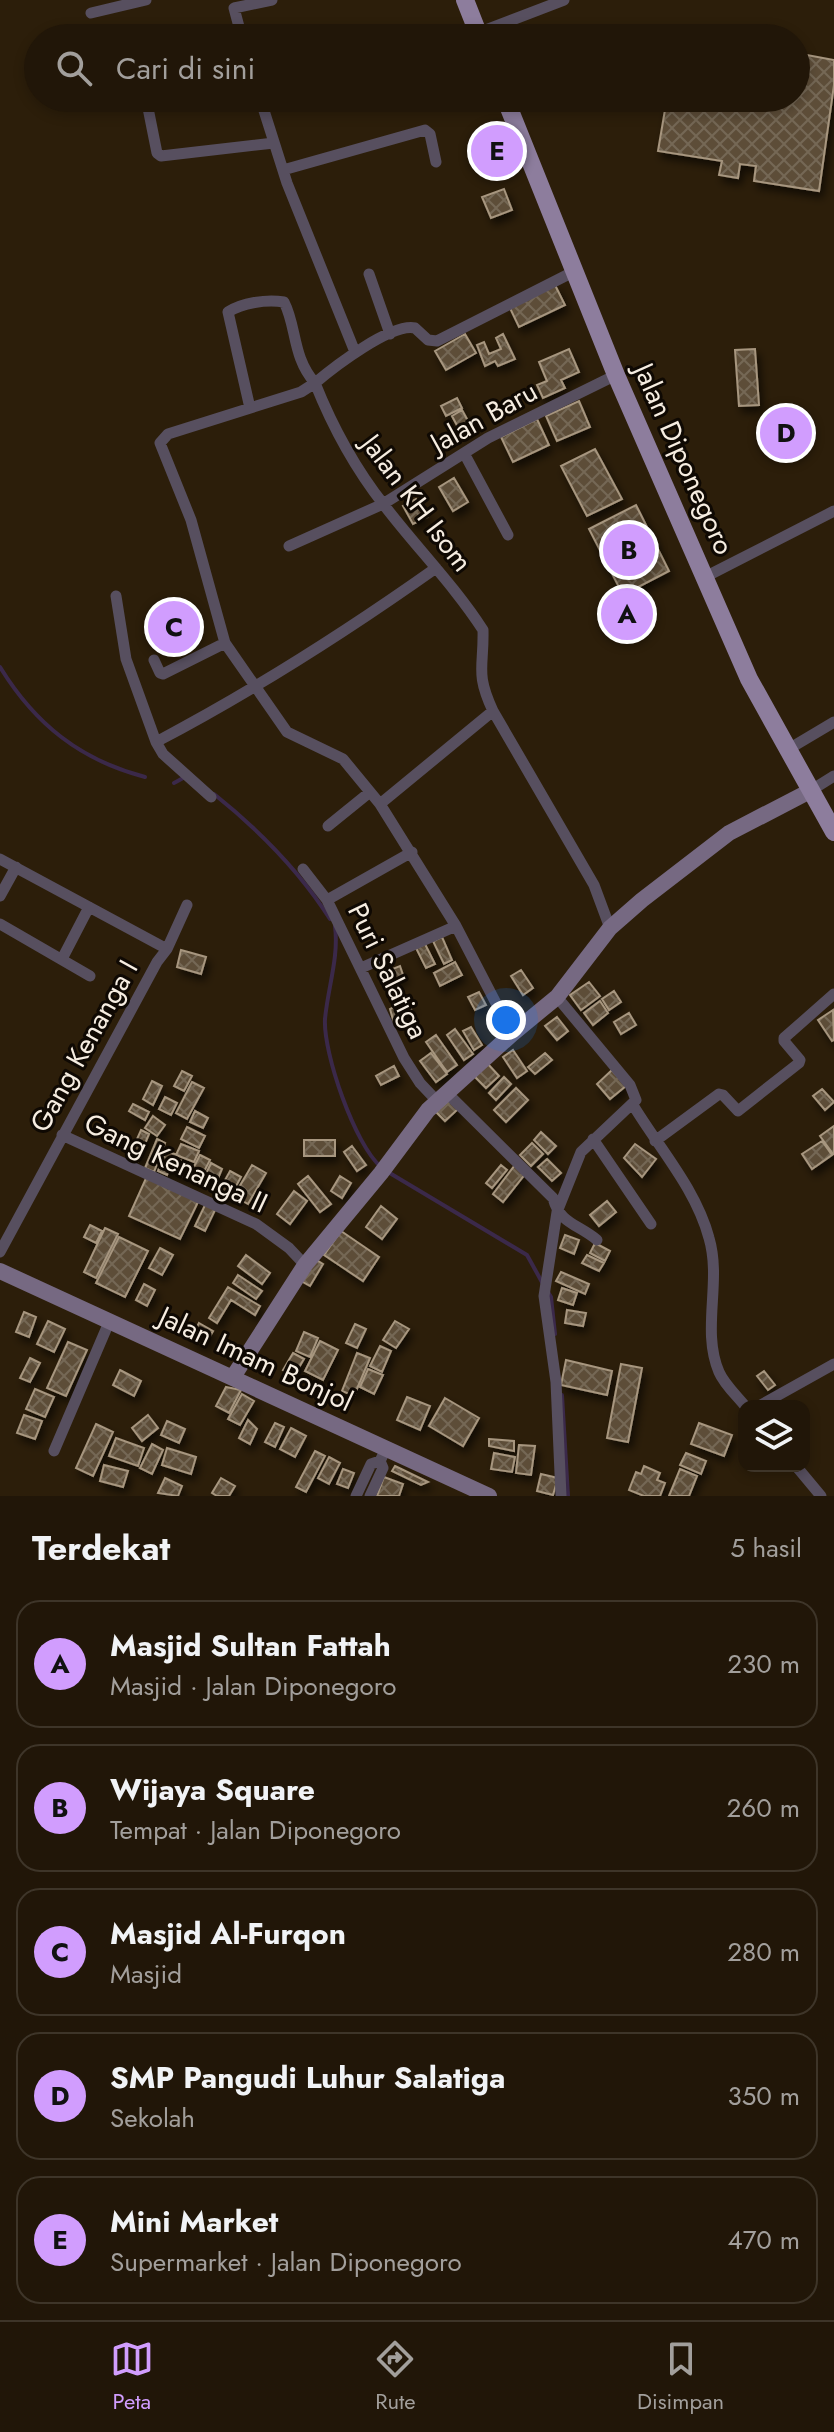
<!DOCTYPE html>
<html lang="id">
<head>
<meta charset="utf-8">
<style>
  :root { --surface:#211608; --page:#2d2316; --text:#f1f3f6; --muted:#a29f9c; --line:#3e3529; --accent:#d19dfe }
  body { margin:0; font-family:Jost,sans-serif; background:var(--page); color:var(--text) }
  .controls { position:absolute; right:24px; bottom:24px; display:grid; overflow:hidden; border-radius:16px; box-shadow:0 4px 12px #0003 }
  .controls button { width:72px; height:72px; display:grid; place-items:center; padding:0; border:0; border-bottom:2px solid var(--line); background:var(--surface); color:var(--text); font:40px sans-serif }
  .you { position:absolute; left:506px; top:1020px; width:28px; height:28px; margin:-20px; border:6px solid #fff; border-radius:50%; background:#1a73e8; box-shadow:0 0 0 12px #1a73e833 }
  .badge { display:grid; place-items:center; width:52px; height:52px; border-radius:50%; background:var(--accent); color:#111; font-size:26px; font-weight:700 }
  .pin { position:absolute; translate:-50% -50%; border:4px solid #fff; box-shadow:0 2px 8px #0006 }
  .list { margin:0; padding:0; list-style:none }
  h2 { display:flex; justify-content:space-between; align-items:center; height:104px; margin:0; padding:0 32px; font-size:34px }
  h2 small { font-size:26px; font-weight:400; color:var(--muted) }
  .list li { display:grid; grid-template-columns:52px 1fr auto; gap:24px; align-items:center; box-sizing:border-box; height:128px; margin:0 16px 16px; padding:0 16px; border:2px solid var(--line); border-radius:24px }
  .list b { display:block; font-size:30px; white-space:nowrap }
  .list p { margin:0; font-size:26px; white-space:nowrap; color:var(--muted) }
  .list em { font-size:26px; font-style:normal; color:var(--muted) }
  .icon { flex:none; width:44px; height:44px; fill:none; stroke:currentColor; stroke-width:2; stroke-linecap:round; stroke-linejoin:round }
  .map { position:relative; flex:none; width:834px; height:1496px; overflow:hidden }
  .search { position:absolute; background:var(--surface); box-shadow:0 4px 12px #0003; left:24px; right:24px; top:24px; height:88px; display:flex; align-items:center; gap:20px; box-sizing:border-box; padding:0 28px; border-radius:44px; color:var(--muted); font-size:30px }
  .sheet { height:824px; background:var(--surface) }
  nav { display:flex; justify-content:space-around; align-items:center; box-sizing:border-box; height:112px; border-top:2px solid var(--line); background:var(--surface); font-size:22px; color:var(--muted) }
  nav a { display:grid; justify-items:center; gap:4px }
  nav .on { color:var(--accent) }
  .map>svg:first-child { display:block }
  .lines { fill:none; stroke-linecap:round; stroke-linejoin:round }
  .stream { stroke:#3b294a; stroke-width:4 }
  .building { fill:url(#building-cross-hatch); stroke:#a7967f; stroke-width:2; filter:url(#shadow) }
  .street { stroke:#574f5f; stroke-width:11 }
  .secondary { stroke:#766982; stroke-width:16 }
  .primary { stroke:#8d7d9d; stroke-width:18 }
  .labels { text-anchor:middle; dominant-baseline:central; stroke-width:6; stroke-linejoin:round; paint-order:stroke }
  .street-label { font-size:28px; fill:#f6ede1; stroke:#0f0903 }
</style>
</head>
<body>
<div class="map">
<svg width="834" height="1496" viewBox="0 0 834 1496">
  <defs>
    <pattern id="building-cross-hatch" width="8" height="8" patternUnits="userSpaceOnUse" patternTransform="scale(2)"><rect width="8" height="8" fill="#5d4e39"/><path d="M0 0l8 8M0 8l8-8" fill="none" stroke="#756855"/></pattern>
    <filter id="shadow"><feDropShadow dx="3.5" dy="6" stdDeviation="4" flood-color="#0009"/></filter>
  </defs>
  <rect width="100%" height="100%" fill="#2c1e0a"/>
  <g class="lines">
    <!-- stream -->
    <path class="stream" d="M0,667C35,724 80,760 145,777
      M174,783L185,777
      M214,794C259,830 299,870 330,919
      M335,926C339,957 328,987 325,1019C323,1053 355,1145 381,1167
      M388,1172L527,1255L543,1284
      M548,1292L551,1297L555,1334
      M562,1395L568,1496"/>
  </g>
  <!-- building -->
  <path class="building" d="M744,30L762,32L771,38H742Z
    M796,53L834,60V85L819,191L754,181L756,166L740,164L738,178L719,175L722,161L658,151L667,98H796Z
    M504,189L512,210L491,218L482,197Z
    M555,285L565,305L519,327L509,306Z
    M465,334L476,353L446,370L435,351Z
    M503,334L515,359L498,366L495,361L485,366L477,345L484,342L489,354L501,349L496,338Z
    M569,349L579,372L561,380L565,388L543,398L537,385L547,381L539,362Z
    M755,349L759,405L739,406L735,350Z
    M457,398L462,408L446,416L441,406Z
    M579,401L590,427L557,441L546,416Z
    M462,410L472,428L461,433L452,416Z
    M537,419L549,445L513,462L501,437Z
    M595,449L622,499L587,516L561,466Z
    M454,478L468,502L453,511L439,487Z
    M416,499L427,517L413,524L403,506Z
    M636,505L669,571L623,595L589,529Z
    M442,937L452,960L444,964L433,941Z
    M425,944L435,964L426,968L416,948Z
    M181,950L206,957L201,974L177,967Z
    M455,962L462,975L440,986L434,973Z
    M400,966L404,978L390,983L385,972Z
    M521,970L533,988L523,995L511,976Z
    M589,982L600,996L581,1010L570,995Z
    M614,991L621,1002L609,1010L602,999Z
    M479,992L486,1005L475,1010L468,997Z
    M406,1001L411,1009L394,1023L390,1009Z
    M600,1001L608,1013L593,1025L584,1013Z
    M833,1010L834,1040L832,1041L818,1020Z
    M629,1013L636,1025L621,1034L614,1022Z
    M557,1017L568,1031L557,1040L545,1026Z
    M471,1027L482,1045L474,1050L463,1031Z
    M455,1029L473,1054L464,1060L447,1035Z
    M436,1035L457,1065L447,1072L426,1042Z
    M513,1050L527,1071L517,1078L503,1057Z
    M431,1053L447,1074L436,1082L420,1061Z
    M545,1053L552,1060L535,1074L528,1067Z
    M487,1063L499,1076L486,1088L474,1076Z
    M394,1066L399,1076L381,1085L376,1076Z
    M612,1070L626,1086L610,1099L597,1084Z
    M182,1071L192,1076L184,1091L174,1086Z
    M504,1077L511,1084L496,1100L489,1093Z
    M152,1081L162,1086L153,1105L143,1099Z
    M192,1082L204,1088L187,1119L176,1113Z
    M516,1088L528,1100L506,1122L494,1110Z
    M822,1089L834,1102L825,1110L813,1096Z
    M165,1097L177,1103L171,1115L159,1109Z
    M449,1100L458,1109L445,1121L436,1112Z
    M133,1104L149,1112L145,1120L129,1111Z
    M195,1111L208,1118L203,1128L190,1122Z
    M153,1116L165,1125L157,1136L145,1128Z
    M834,1126V1154H833L820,1136Z
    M187,1127L205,1136L199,1148L181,1139Z
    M141,1130L149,1134L138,1161L129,1157Z
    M541,1132L556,1146L548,1154L534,1140Z
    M157,1139L165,1143L154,1172L145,1168Z
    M304,1140H335V1156H304Z
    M822,1141L832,1155L812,1169L802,1154Z
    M532,1143L543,1154L531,1166L520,1155Z
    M181,1144L199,1151L194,1162L176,1155Z
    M635,1144L656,1159L642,1177L624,1158Z
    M352,1146L366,1165L357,1171L344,1152Z
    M166,1151L175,1154L167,1175L158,1171Z
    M200,1155L210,1160L198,1183L188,1178Z
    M177,1159L191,1165L185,1177L171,1171Z
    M547,1159L561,1173L552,1181L538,1167Z
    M211,1163L222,1169L217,1181L205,1176Z
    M252,1165L266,1173L248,1204L234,1196Z
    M501,1165L507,1170L492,1188L486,1183Z
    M515,1165L526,1173L503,1202L493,1194Z
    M230,1171L241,1177L229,1199L218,1193Z
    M147,1176L199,1200L180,1239L129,1216Z
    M308,1176L331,1204L320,1212L298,1184Z
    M340,1176L351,1183L342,1198L331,1191Z
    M294,1191L307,1201L290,1224L277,1214Z
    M607,1201L616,1212L599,1226L590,1215Z
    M206,1203L216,1208L205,1231L195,1226Z
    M381,1206L397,1219L382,1239L366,1227Z
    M90,1225L102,1231L96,1243L84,1237Z
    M105,1228L118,1234L96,1278L84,1272Z
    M341,1231L379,1257L363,1281L324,1255Z
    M565,1235L579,1240L574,1254L560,1248Z
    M119,1237L148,1251L125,1297L96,1283Z
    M595,1243L610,1251L605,1261L590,1253Z
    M160,1248L173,1255L162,1275L149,1268Z
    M246,1255L270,1273L262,1284L238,1266Z
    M587,1255L604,1263L599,1271L582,1263Z
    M315,1259L323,1264L310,1286L301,1281Z
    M561,1272L589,1284L585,1294L556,1281Z
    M238,1275L262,1291L256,1299L233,1283Z
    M144,1284L155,1290L147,1306L136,1300Z
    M228,1287L260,1306L255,1315L231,1300L217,1323L209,1318Z
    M562,1288L577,1293L573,1305L558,1300Z
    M567,1310L586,1313L583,1326L565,1323Z
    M24,1312L36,1317L29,1337L16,1332Z
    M48,1321L65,1329L54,1352L37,1344Z
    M395,1321L409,1329L396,1348L383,1340Z
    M199,1323L213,1331L205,1345L191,1338Z
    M355,1324L366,1329L357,1348L346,1343Z
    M304,1332L318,1338L310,1357L296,1351Z
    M320,1341L338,1350L323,1380L305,1371Z
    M68,1342L87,1350L66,1396L47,1388Z
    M380,1346L391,1351L382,1372L370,1366Z
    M293,1353L304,1359L294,1376L283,1370Z
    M357,1353L370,1358L354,1396L342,1391Z
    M30,1358L40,1363L30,1382L20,1378Z
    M566,1360L612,1371L607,1395L561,1385Z
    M621,1364L642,1368L628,1442L607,1438Z
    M368,1369L383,1375L374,1394L360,1387Z
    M120,1370L141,1381L134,1396L113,1385Z
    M764,1371L775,1385L768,1390L757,1376Z
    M226,1387L241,1390L229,1413L216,1406Z
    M35,1389L54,1397L45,1417L26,1409Z
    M242,1394L254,1401L240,1425L228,1419Z
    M407,1397L430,1406L420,1430L397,1420Z
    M445,1398L479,1418L463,1446L429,1426Z
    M24,1415L42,1421L35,1439L17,1433Z
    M148,1415L158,1428L142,1441L132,1428Z
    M248,1420L257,1429L250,1444L239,1438Z
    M167,1421L185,1429L179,1443L161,1435Z
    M275,1423L284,1427L275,1447L265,1442Z
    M699,1423L732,1435L724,1456L691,1444Z
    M96,1424L113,1432L93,1476L76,1468Z
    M291,1428L306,1436L295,1457L280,1449Z
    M116,1438L144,1448L138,1466L109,1456Z
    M489,1439L514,1441V1451L489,1446Z
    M152,1444L163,1450L152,1474L140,1468Z
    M519,1445L535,1446L531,1475L516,1473Z
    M167,1448L196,1457L191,1474L162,1465Z
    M315,1451L325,1456L306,1492L296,1487Z
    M494,1453L515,1457L512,1472L491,1469Z
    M686,1453L706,1461L701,1474L680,1465Z
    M329,1457L340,1463L329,1484L318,1478Z
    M104,1465L128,1471L123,1487L100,1481Z
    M395,1466L428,1482L421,1485L392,1471Z
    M644,1466L660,1473L657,1480L665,1483L660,1496H644L629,1490L636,1472L641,1474Z
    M343,1469L354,1473L348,1488L337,1484Z
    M680,1469L697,1476L689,1496H669Z
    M541,1474L558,1478L553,1495L537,1491Z
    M384,1477L403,1484L399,1496H377Z
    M165,1478L182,1486L178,1496L158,1493Z
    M221,1478L235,1486L229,1496H217L212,1493Z"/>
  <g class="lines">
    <!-- street -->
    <path class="street" d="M91,13L146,0
      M478,33L564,0
      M242,38L234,8L272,0
      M146,98L157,153L161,156L274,143
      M260,98L287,183L355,352
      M283,170L425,130L430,134L436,162
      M575,271L437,341L428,340L415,328C391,323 334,367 315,383C333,428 354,467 384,505C416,547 454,585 483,630C484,668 475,672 493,711L594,885L610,928
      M369,274L390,334
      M250,408L228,312C242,303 266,299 284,302C297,327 292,357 315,383L301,392L168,434L160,443L191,520L225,643L287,732L343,759L380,804L493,711
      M464,453L508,535
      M289,546L383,504L488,438L616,375
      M705,577L834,511
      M116,596L126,659L156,742L163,754L211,797
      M154,660L160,673L163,674L225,643
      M156,742C253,691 347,631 436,568
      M787,750L834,722
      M810,791L834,776
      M380,804L456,926L512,1034
      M328,826L370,792
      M412,852L327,900L404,1058L420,1083L437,1101
      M0,859L167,949
      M303,869L327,900
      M0,896L16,867
      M0,924L90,976
      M62,959L89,907
      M361,968L456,926
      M557,997L630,1085L636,1100L581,1152L557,1212L544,1296L556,1382L561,1496
      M447,1093L553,1198C560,1224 578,1224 597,1240
      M633,1105C659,1148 696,1189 709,1238C722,1282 701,1330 719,1372C724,1384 737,1396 745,1406
      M62,1135L256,1224L289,1248L305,1265
      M593,1139L651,1224
      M655,1141L719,1094L723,1095L738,1111L799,1063L800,1060L784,1041V1038L834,994
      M0,1252L157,962L167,949L187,905
      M759,1406L834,1364
      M54,1451L110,1320
      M796,1466L821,1496
      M356,1496L371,1464L380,1461L386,1449
      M370,1496L383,1468L380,1461"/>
    <!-- secondary -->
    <path class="secondary" d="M0,1271L489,1496
      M233,1377L305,1265L381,1173L428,1110L512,1034L557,997L610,928L642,900L729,833L810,791"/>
    <!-- primary -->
    <path class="primary" d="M465,0L480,38
      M505,98L616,375L749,679L834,832"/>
  </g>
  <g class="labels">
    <!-- street labels -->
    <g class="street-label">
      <text transform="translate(484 417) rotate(-29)">Jalan Baru</text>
      <text transform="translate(684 459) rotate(66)">Jalan Diponegoro</text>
      <text transform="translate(417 503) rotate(53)">Jalan KH Isom</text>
      <text transform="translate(388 971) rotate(64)">Puri Salatiga</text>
      <text transform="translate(84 1046) rotate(-61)">Gang Kenanga I</text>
      <text transform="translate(176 1163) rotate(25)">Gang Kenanga II</text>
      <text transform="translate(256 1359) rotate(25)">Jalan Imam Bonjol</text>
    </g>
  </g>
</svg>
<div class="controls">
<button><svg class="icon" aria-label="layers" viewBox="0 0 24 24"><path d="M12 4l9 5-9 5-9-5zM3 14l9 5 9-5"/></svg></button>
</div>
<div class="you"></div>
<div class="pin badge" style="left:627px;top:614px">A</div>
<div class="pin badge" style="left:629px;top:550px">B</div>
<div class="pin badge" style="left:174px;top:627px">C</div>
<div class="pin badge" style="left:786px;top:433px">D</div>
<div class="pin badge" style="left:497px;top:151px">E</div>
<div class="search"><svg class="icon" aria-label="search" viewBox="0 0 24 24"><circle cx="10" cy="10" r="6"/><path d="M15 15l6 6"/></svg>Cari di sini</div>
</div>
<section class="sheet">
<h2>Terdekat<small>5 hasil</small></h2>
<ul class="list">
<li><span class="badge">A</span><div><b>Masjid Sultan Fattah</b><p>Masjid · Jalan Diponegoro</p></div><em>230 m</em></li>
<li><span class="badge">B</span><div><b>Wijaya Square</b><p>Tempat · Jalan Diponegoro</p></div><em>260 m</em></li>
<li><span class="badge">C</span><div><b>Masjid Al-Furqon</b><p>Masjid</p></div><em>280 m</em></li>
<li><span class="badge">D</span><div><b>SMP Pangudi Luhur Salatiga</b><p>Sekolah</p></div><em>350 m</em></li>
<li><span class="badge">E</span><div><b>Mini Market</b><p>Supermarket · Jalan Diponegoro</p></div><em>470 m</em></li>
</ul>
</section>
<nav>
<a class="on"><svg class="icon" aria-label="map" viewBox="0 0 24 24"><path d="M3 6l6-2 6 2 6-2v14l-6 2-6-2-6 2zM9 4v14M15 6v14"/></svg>Peta</a>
<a><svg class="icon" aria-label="directions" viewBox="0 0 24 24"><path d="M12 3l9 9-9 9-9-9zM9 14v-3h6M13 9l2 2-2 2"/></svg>Rute</a>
<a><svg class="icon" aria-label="saved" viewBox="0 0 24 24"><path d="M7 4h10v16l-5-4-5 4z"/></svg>Disimpan</a>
</nav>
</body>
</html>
